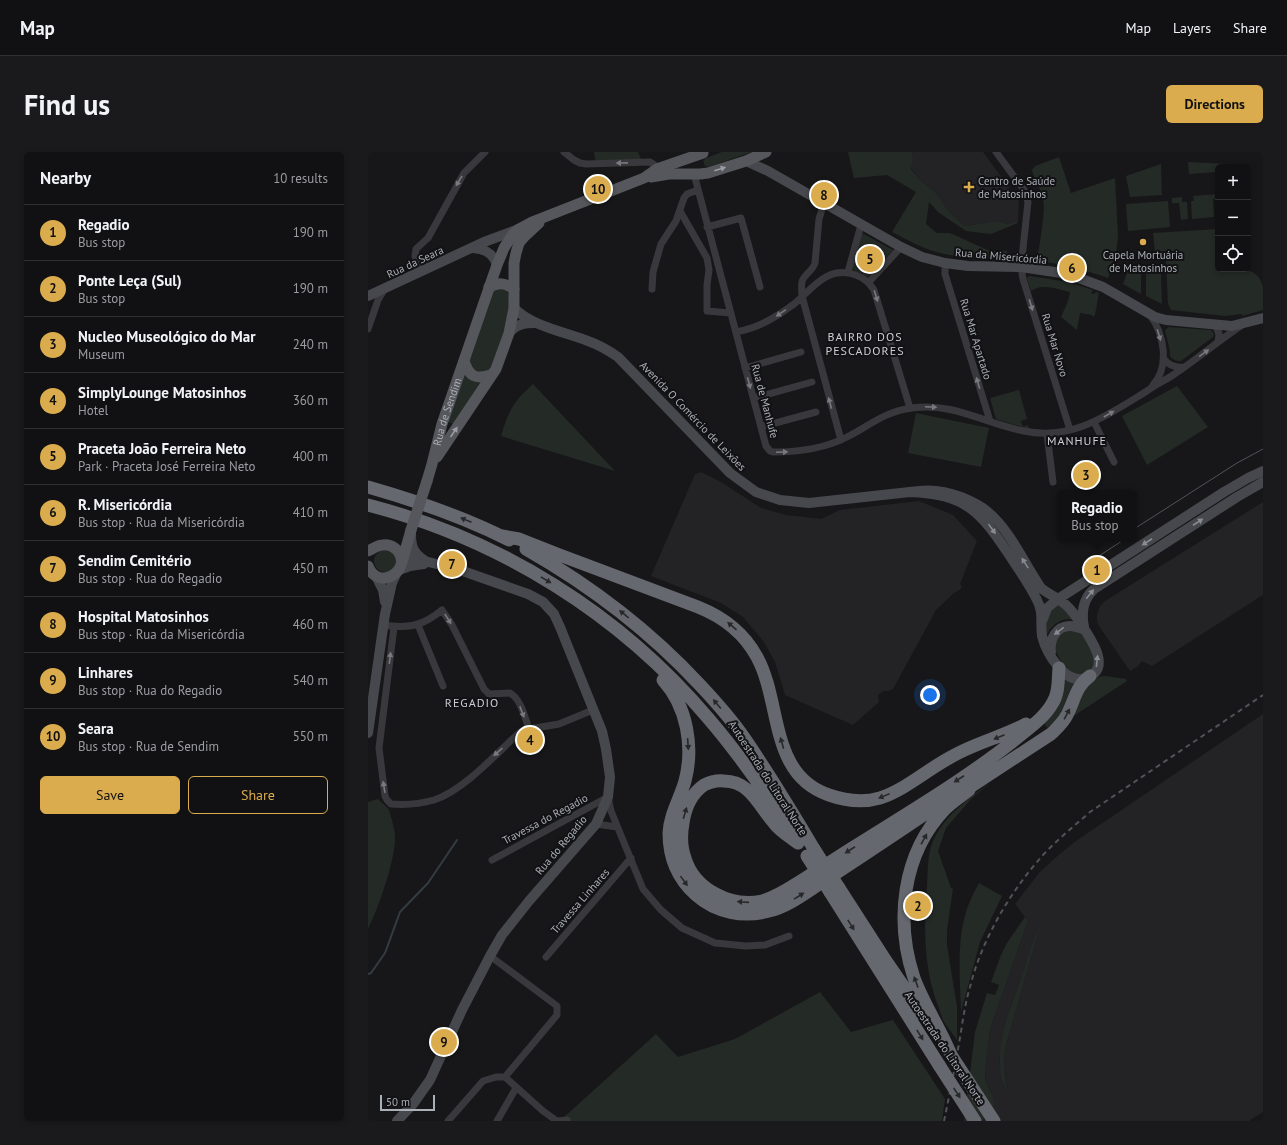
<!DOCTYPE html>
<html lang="en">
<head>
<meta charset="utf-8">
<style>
  :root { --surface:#111113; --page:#1a1a1c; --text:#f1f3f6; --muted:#9c9da0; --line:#303133; --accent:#dbac4d }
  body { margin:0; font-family:"PT Sans",sans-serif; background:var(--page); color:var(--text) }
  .controls { position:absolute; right:12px; top:12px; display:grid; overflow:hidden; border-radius:6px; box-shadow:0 2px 6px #0003 }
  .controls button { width:36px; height:36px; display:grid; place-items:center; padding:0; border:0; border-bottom:1px solid var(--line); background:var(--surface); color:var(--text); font:20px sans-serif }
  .scale { position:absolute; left:12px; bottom:10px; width:55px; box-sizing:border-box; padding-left:4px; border:2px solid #abafb7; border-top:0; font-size:11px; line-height:14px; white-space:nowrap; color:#abafb7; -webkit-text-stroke:3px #121214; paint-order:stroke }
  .you { position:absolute; left:562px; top:543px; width:14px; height:14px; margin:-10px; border:3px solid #fff; border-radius:50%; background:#1a73e8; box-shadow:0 0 0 6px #1a73e833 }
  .badge { display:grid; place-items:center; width:26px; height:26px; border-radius:50%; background:var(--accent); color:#111; font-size:13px; font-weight:700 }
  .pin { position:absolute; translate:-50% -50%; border:2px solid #fff; box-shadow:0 1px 4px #0006 }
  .popup { position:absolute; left:689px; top:338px; width:80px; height:52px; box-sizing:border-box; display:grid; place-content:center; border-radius:6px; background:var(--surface); filter:drop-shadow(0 1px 3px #0005); font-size:13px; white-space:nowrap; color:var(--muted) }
  .popup b { font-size:15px; color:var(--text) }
  .popup::after { content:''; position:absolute; left:50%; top:100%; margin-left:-8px; border:8px solid transparent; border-top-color:var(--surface) }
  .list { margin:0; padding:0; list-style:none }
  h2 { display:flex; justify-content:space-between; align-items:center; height:52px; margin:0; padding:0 16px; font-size:17px }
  h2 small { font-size:13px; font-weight:400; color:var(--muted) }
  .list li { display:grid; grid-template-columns:26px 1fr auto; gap:12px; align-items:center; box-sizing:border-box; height:56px; padding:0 16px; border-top:1px solid var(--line) }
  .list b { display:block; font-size:15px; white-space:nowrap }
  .list p { margin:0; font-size:13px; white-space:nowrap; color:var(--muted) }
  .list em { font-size:13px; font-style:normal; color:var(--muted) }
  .actions { display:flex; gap:8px; padding:12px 16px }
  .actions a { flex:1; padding:9px 0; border:1px solid var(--accent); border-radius:6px; text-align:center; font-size:14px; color:var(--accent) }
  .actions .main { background:var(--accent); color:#111 }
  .icon { flex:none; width:22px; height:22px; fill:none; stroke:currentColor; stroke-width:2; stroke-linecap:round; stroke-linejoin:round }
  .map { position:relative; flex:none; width:895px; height:969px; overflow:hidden; border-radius:6px }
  header { display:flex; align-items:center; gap:24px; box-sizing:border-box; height:56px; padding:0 20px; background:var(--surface); border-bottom:1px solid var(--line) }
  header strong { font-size:19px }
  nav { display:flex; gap:22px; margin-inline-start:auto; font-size:14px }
  .intro { display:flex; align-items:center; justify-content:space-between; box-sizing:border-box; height:96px; padding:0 24px }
  h1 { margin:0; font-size:28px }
  .button { padding:10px 18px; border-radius:6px; background:var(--accent); color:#111; font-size:14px; font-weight:700 }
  main { display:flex; gap:24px; padding:0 24px }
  aside { flex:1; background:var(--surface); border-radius:6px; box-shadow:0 2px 6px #0003 }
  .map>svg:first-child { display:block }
  .built { fill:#232326; fill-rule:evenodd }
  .green { fill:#242a25 }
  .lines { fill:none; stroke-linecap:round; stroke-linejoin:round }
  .stream { stroke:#343c42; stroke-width:2 }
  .street { stroke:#39393d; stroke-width:7 }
  .secondary { stroke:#47484d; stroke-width:10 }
  .primary { stroke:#55575c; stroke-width:11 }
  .highway { stroke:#65686e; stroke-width:13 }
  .tram { stroke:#525358; stroke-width:1 }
  .rail { stroke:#525358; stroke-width:2; stroke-dasharray:5 4; stroke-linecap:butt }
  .primary-bridge { stroke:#55575c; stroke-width:11 }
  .highway-bridge { stroke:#65686e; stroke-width:13 }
  .oneway { fill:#787a80 }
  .oneway2 { fill:#9a9da5 }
  .oneway3 { fill:#27282a }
  .oneway4 { fill:#888b92 }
  .poi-dot { fill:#dbac4d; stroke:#121214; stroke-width:1.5 }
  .labels { text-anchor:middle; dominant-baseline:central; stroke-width:4; stroke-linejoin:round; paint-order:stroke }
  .poi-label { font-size:11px; fill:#abafb7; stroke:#121214; text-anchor:start }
  .street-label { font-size:11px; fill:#abafb7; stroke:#121214 }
  .neighbourhood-label { font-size:12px; letter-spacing:1px; fill:#ccced4; stroke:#121214 }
</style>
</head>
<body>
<header>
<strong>Map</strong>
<nav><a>Map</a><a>Layers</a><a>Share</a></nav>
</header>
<div class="intro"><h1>Find us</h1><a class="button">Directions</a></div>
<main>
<aside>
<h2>Nearby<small>10 results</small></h2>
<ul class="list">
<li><span class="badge">1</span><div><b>Regadio</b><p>Bus stop</p></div><em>190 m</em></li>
<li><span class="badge">2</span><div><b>Ponte Leça (Sul)</b><p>Bus stop</p></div><em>190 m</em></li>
<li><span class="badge">3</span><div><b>Nucleo Museológico do Mar</b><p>Museum</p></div><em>240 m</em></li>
<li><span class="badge">4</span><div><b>SimplyLounge Matosinhos</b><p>Hotel</p></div><em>360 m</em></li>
<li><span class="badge">5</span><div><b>Praceta João Ferreira Neto</b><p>Park · Praceta José Ferreira Neto</p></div><em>400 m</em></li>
<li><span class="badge">6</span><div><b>R. Misericórdia</b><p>Bus stop · Rua da Misericórdia</p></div><em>410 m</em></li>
<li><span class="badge">7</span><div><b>Sendim Cemitério</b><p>Bus stop · Rua do Regadio</p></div><em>450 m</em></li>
<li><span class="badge">8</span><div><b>Hospital Matosinhos</b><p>Bus stop · Rua da Misericórdia</p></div><em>460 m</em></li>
<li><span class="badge">9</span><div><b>Linhares</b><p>Bus stop · Rua do Regadio</p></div><em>540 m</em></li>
<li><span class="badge">10</span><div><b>Seara</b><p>Bus stop · Rua de Sendim</p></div><em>550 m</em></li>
</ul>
<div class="actions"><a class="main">Save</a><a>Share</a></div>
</aside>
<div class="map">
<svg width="895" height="969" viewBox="0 0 895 969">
  <rect width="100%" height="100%" fill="#171719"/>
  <!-- built -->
  <path class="built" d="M544,0H615L651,49L650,71L646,69L641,72L628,69L597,74L581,60L569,42L552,28L543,16L545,8Z
    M333,320L353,330L393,356L418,363L453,367L472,358L551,349L585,363L609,389L594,427L592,432L594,434L592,438H590L589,440H587L568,458L525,537L520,539H515L510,543L511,550L485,573L417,543L407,510L396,490L375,465L353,451L283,424L327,322Z
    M895,350V443L784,514L774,509L770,514L762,519L731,474L729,468V463L732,454L737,449Z
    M895,562V960L881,969H614L619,965L624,942L619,933L617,926L619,900L622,877L660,769L647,752L671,721L687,706L708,689ZM671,777L637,897L636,913L639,939L636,935L631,910L634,887L643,854Z"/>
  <!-- green -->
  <path class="green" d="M226,0H270L273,7L228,11Z
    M354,0H384L340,15L337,14L335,9L338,6Z
    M480,0H544L545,8L543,17L552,28L569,42L581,60L597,74L628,69L641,72L646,69L650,71L623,82L598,79L570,60L561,50L558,72L569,81H582L622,99H639L641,107C619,106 597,106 576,102C558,98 541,89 524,80L548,40L519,23L486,26Z
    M691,5L703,41L747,26L750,84L748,103L740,126C716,118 693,111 669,109C671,93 678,61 675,47C673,36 666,28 664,18L667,14Z
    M820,10L861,12L862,15H850V20L821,22Z
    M793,12L794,43L762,45L758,24Z
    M850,42V47H845L846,65L824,67L823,49H826L825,44Z
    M814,45V50H819L820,67L813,68L811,51H804V46Z
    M800,49L802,75L760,79L758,52Z
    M850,77V117C866,117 892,113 895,136C895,143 895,151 895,158L874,164V162L857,164L803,158L800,152L798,108H791L787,100L785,81Z
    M494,81L525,98L500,125L486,118L484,116Z
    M773,114V142L755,132L761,116Z
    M778,114L789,115L793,120L794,152L778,144Z
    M662,124L700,130L725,138L723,141L726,142L728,140L731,141L727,163L725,165L724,163L712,161L709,178L693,165L700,149L702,140C689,137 673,131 663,139L659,127V125Z
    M129,135L139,138L143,150L138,173L124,216L117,221C107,219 105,218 101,209L123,138Z
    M801,175L843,178L846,182L845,185L813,209C808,209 805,208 802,204V199L797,179L798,177Z
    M96,218L114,228L85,272L79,269Z
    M165,232L247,319L133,284C141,258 145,250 165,232Z
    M809,234L840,275L779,313L754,264Z
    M651,238L659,267L653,269L655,275L660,273L661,277L628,267L622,246Z
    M548,261L621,276L613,315L540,301Z
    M6 409a11 11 0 1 1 22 0a11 11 0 1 1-22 0Z
    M690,450L706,468C693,465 684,473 678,484C677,466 678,464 690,450Z
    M697,478L710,479L715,483L725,498L727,508L722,519L717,522L706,523L695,513L686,496L689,485Z
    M737,524L758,527L759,529L701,567C708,549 714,526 737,524Z
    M695,525L707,530C695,548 699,562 679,576L674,568Z
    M622,631L603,647L578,676L570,699L583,736L585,737L579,778V793L589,855V888C585,882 579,875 575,868C573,863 571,856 569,851C555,812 556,774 559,734C560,719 559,703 565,689C576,664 601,646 622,631Z
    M10,647C13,651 19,654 21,658C23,665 26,675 27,682C29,704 10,757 0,777V650Z
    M611,731L634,744L612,790L593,860C592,825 588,787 600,754C603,746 607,738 611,731Z
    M657,765L660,769L622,877L619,900L617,926L619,933L624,942L626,953L623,959L614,969H596L607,880L619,841L627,843L631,833L623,830L633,803L639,791Z
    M672,774L637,897L636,913L639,941C620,904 642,859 654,823C660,807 664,789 672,774Z
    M452,840L483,880L525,868L577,947L574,969H198L195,966L288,882L310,905L367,887Z"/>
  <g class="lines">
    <!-- stream -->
    <path class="stream" d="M0,822L3,821L17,801L32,760L60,731L89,688"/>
    <!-- street -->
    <path class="street" d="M196,0L206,8L212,11L218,12L282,10L288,14L289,17
      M628,0L656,38L660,50L653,115L655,127L702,278
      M326,22L398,294L402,299L405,300C431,300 456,297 479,285C503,273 515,260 544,256C585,250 618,272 656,279C704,289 740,263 779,239C787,233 796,229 805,223C828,208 850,189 874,173
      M456,51L451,67L447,111C445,119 435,123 434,130C433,135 434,140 434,144L473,288
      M312,59L339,106L341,118L339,133V159L363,161
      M339,75L373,66L392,135
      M577,111V122L622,269
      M480,120L493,73
      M51,121L47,104L48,97L60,86L96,21L117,0
      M501,130L533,95
      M284,137L285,120L293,92L308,69L316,46L319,42L330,38
      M782,163C796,182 802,214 785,233
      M844,172C851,177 853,183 849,191
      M0,177L10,148L16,138
      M368,180C382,177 396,172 408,164C414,161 420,156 426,152C445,136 459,113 488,123C496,126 501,130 506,138L542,256
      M796,207C801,214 807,216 816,215
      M377,216L433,200
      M386,246L444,230
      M726,270L746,310
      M393,275L448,260
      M679,282L685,330
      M15,473C40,477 55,474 74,458L84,473L116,537L121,542L142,541C153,547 157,566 161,577
      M50,473L75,534
      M26,475L11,596L17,644L19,648L23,652C37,653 52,652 66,648C95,639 129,601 152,580L161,577L191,572L225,558
      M228,672L249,675
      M124,708L240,645L243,659L275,737L293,758L314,776L347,791L378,794L397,793L421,784
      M122,804L189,854V863L137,925
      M178,805L263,706
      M80,969L115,929L128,925H137L175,959L189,969
      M129,969L148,936
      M190,969L199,968"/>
    <!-- secondary -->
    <path class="secondary" d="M378,9L400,19L533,95L554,105L577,111L600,114L653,115L700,122L735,135L787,165L798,168L864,174L895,166
      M105,96C117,97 125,101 129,113
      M0,144L116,90L151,77
      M146,156C163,174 197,180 220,189C231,193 240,198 250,205L362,321L388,340L412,348L441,351L551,339C566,337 580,340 593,345C603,349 613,354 620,360C642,378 657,413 673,436C681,443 691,446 698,453C706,460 711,469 717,478C725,491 743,517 718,526C697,534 678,500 674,484C672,471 676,461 669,448C662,433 651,418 642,404C612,359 598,342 541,340
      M141,181C148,172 157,171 167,171
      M43,382C43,394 45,401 56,408
      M31,418L42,414L56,412
      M8,424L15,438L17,450
      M675,467L679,456L690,447L856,340L880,326L895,319
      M716,475C713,460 715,447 726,437L869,345L895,330
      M683,500C681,488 688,474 702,474C707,474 712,476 717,478
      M0,581L17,462L24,431L29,420
      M29,969L45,952L62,928L94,858L122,804L134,783L161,749L228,672L240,645L242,625L238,597L234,579L192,475L186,462L175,450L160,442L89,417L36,404"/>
    <!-- primary -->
    <g class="primary">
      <path d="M283,25L301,22H332L340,21L378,9L398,0"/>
      <path d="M121,135C131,130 137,131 146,137"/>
      <path d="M96,209C101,224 107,228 123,223"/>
      <path d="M69,305L128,217L141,181L146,156V111L148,101L151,91L156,85L171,71"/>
      <path id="s1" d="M59,329L64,312L74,272L129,113L136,96L145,82L151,77L164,70L276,26L289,17L335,1"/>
      <path d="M0,399C5,397 9,393 15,393C20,392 25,394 29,398C46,417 10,441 0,414"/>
      <path d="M34,410L43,378"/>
    </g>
    <!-- highway -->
    <path class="highway" d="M0,335C49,349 96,365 141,388
      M0,353C132,387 252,462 340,566C371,602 398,641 424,681
      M134,384L151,387L189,402L330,455C355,465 376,481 389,505C414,551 401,623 461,643C478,649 495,651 512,646C537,638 560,617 583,605C607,591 634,585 658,572
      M158,397C223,434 281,478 332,533C348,550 364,568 377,587C401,622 424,660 446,697
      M295,528C319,554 326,595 317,629C312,647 302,662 301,681C301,705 310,727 328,743C348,761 376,766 401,759C422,754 441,738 459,727C505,697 551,666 597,635H602
      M430,691C422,685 412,679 406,671C391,654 382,629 356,629C349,628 342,630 336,633C323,642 317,657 315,671C313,682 313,695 317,706C326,737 363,756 394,749C409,745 423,735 436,727C454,716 471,704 489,693C543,659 599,626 649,586C661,576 676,566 684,552C691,542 690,528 691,516
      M471,736L518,809L555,863
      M462,740L571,913
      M583,903C572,876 556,853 546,826C527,769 534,702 577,657C584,650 593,644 601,638L602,635L683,582C689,576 695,571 699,563C707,548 707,535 722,524"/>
    <!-- tram -->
    <path class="tram" d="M766,377L869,311L895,297
      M714,415L757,387"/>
    <!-- rail -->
    <path class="rail" d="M576,969C581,945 586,921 590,897C594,876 596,855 602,835C614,787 642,740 675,703C690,687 706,674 722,660L895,543"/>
    <!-- primary-bridge -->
    <path class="primary-bridge" d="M43,378L59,329"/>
    <!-- highway-bridge -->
    <path class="highway-bridge" d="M446,697L471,736
      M439,704L462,740
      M583,903L626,969
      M571,913L607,969"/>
  </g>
  <!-- one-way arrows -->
  <defs><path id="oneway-solid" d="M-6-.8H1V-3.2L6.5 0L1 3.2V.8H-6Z"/></defs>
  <g class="oneway">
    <use href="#oneway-solid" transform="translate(254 11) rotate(179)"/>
    <use href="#oneway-solid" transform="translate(91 29) rotate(121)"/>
    <use href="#oneway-solid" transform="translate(508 144) rotate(73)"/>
    <use href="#oneway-solid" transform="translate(663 153) rotate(73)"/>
    <use href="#oneway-solid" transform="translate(413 161) rotate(146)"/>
    <use href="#oneway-solid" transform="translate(791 183) rotate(73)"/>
    <use href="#oneway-solid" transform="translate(836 201) rotate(-36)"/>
    <use href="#oneway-solid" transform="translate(381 231) rotate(75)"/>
    <use href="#oneway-solid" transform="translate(610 231) rotate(-107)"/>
    <use href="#oneway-solid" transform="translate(462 251) rotate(-105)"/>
    <use href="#oneway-solid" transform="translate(563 255) rotate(2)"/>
    <use href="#oneway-solid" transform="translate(741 262) rotate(-30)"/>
    <use href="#oneway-solid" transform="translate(414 300) rotate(-3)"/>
    <use href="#oneway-solid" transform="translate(80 467) rotate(58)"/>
    <use href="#oneway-solid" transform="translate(22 506) rotate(-83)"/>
    <use href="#oneway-solid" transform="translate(154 560) rotate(69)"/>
    <use href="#oneway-solid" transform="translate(130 600) rotate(138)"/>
    <use href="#oneway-solid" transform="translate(16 635) rotate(-99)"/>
  </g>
  <g class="oneway2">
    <use href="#oneway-solid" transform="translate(352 17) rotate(-17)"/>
    <use href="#oneway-solid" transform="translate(86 280) rotate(-56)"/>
  </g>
  <g class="oneway3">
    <use href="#oneway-solid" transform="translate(98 368) rotate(-158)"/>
    <use href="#oneway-solid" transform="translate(178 428) rotate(31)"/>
    <use href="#oneway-solid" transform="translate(256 462) rotate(-141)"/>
    <use href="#oneway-solid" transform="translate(364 474) rotate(-139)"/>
    <use href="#oneway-solid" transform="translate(349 552) rotate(-130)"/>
    <use href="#oneway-solid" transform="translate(699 562) rotate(-62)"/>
    <use href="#oneway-solid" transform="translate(631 585) rotate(157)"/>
    <use href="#oneway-solid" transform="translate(414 591) rotate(-106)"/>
    <use href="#oneway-solid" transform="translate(320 592) rotate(86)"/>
    <use href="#oneway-solid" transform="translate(591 627) rotate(147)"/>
    <use href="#oneway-solid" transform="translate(516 644) rotate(158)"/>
    <use href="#oneway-solid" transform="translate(317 661) rotate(-74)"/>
    <use href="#oneway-solid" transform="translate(556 687) rotate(-61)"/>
    <use href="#oneway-solid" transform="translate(482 698) rotate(147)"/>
    <use href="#oneway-solid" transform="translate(316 729) rotate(54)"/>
    <use href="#oneway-solid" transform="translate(431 744) rotate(-32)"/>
    <use href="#oneway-solid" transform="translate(375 750) rotate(-176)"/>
    <use href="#oneway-solid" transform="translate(483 773) rotate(58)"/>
    <use href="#oneway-solid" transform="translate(548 830) rotate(-110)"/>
    <use href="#oneway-solid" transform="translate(552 883) rotate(58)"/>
    <use href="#oneway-solid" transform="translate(589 941) rotate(57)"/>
  </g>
  <g class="oneway4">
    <use href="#oneway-solid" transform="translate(830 370) rotate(-33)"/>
    <use href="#oneway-solid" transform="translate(624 377) rotate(54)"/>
    <use href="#oneway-solid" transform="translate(779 390) rotate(147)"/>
    <use href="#oneway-solid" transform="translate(657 411) rotate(-122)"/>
    <use href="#oneway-solid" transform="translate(722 442) rotate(-51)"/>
    <use href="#oneway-solid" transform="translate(691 479) rotate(142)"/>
    <use href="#oneway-solid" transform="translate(729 509) rotate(-84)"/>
  </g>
  <!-- markers -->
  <g class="poi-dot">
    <path d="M599 29h4v4h4v4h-4v4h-4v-4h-4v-4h4z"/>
    <circle cx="775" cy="90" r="4"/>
  </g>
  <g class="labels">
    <!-- poi labels -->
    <g class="poi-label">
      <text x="610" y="29">Centro de Saúde<tspan x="610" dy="13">de Matosinhos</tspan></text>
      <text x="775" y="103" text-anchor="middle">Capela Mortuária<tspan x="775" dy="13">de Matosinhos</tspan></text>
    </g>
    <!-- street labels -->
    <g class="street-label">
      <text transform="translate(633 104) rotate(5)">Rua da Misericórdia</text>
      <text transform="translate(47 110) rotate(-25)">Rua da Seara</text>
      <text transform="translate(608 187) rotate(73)">Rua Mar Apartado</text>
      <text transform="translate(687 193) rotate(73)">Rua Mar Novo</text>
      <text transform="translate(397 249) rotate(75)">Rua de Manhufe</text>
      <text stroke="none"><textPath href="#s1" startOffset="72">Rua de Sendim</textPath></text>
      <text transform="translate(325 264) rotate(46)">Avenida O Comércio de Leixões</text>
      <text transform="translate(400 626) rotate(57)">Autoestrada do Litoral Norte</text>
      <text transform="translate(177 667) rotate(-28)">Travessa do Regadio</text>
      <text transform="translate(193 693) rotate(-50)">Rua do Regadio</text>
      <text transform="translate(212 749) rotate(-49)">Travessa Linhares</text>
      <text transform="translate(577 896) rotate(56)">Autoestrada do Litoral Norte</text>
    </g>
    <!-- neighbourhood labels -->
    <g class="neighbourhood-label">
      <text x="497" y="184">BAIRRO DOS<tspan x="497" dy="14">PESCADORES</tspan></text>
      <text x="709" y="288">MANHUFE</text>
      <text x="104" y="550">REGADIO</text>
    </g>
  </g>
</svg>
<div class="controls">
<button>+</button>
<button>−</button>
<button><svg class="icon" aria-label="locate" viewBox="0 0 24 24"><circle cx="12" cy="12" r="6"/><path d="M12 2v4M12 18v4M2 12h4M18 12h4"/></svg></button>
</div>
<div class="scale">50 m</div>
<div class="you"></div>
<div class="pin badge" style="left:729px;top:418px">1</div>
<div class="popup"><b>Regadio</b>Bus stop</div>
<div class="pin badge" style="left:550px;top:754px">2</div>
<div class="pin badge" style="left:718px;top:323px">3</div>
<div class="pin badge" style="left:162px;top:588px">4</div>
<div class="pin badge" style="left:502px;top:107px">5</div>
<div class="pin badge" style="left:704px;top:116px">6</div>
<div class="pin badge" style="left:84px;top:412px">7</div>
<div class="pin badge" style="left:456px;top:43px">8</div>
<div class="pin badge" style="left:76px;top:890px">9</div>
<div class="pin badge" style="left:230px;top:37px">10</div>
</div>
</main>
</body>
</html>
